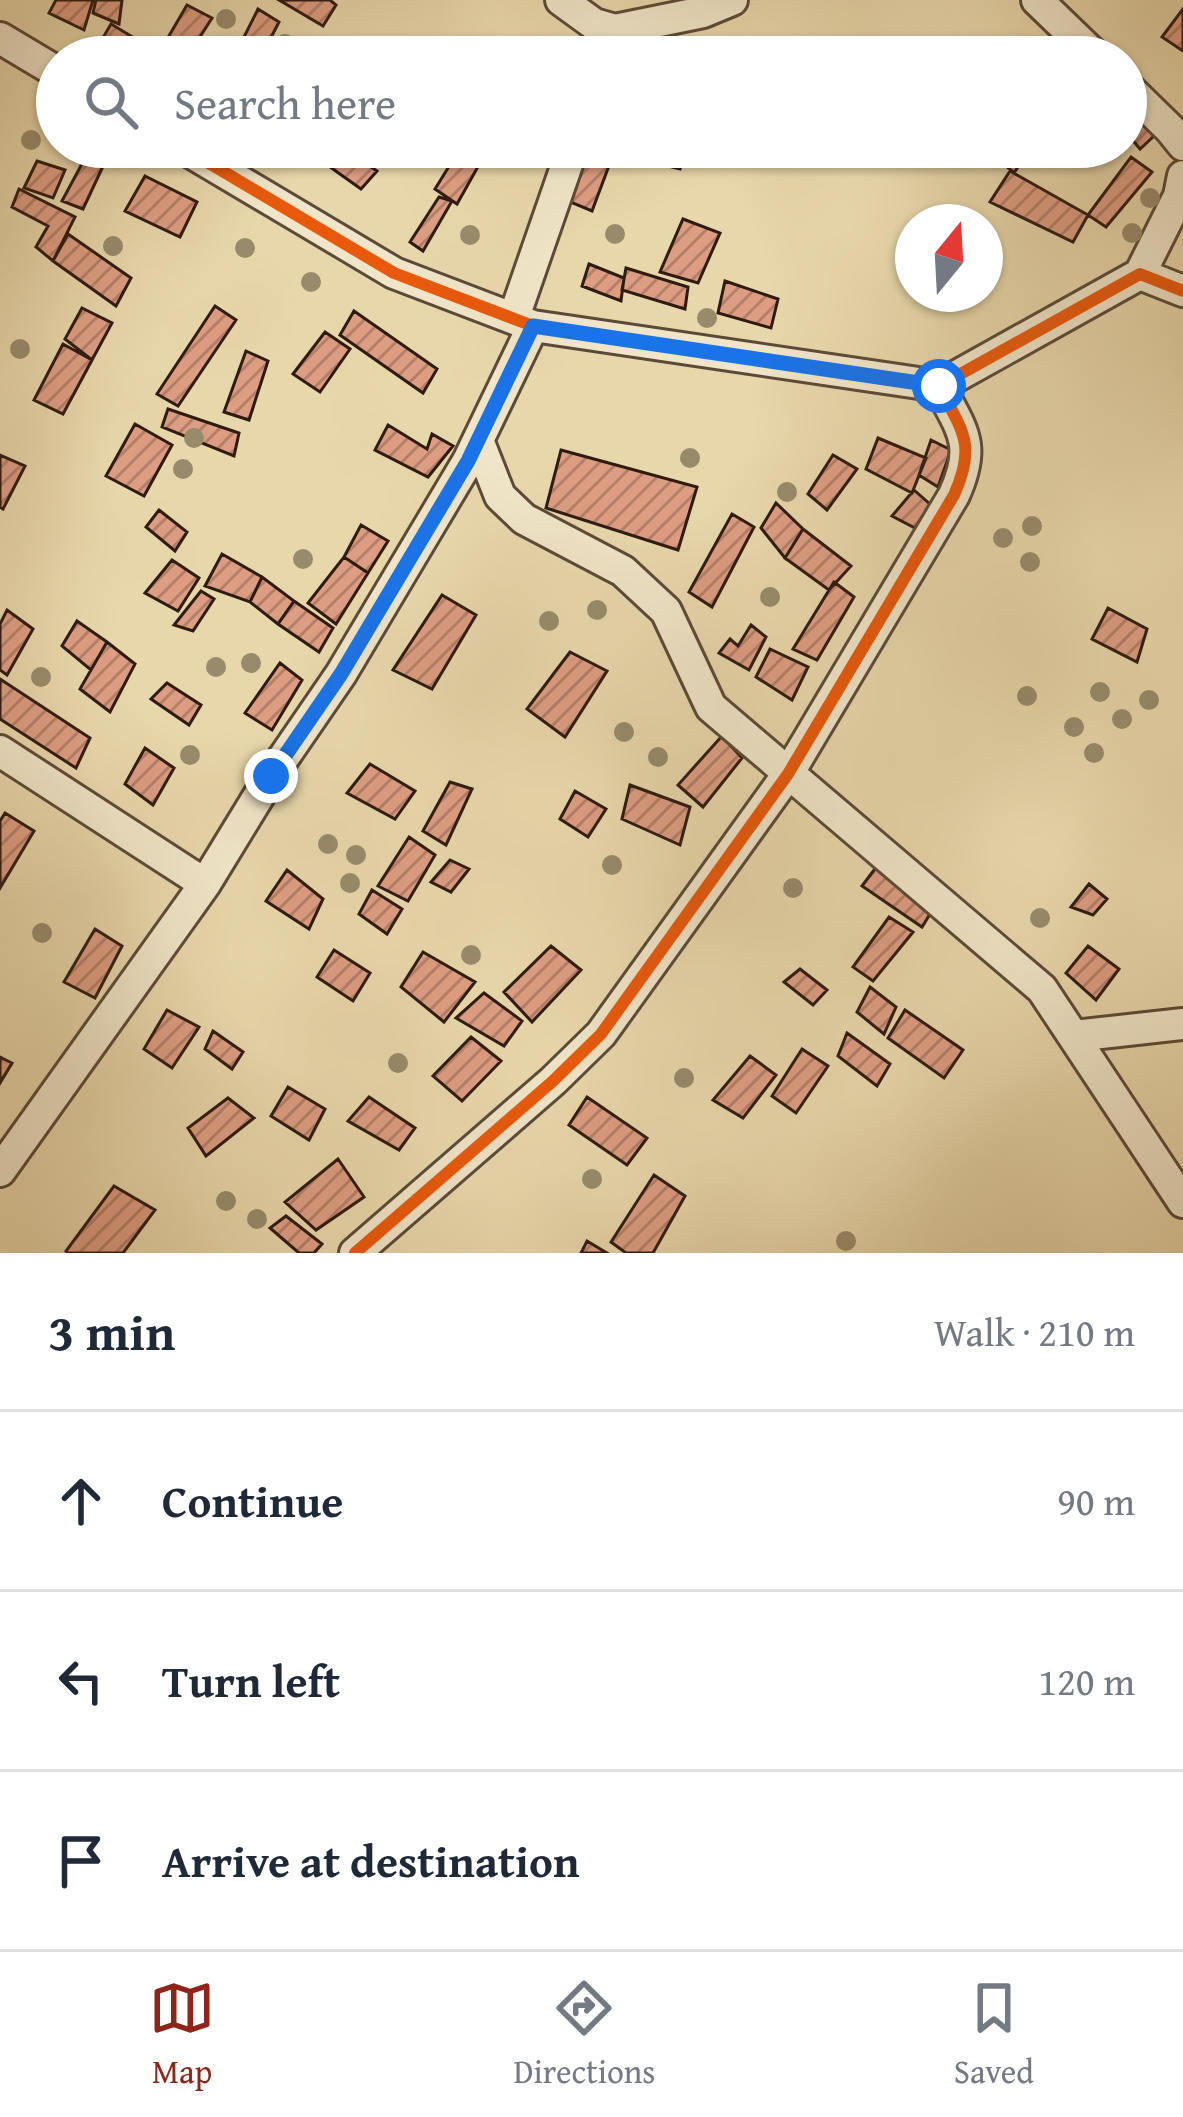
<!DOCTYPE html>
<html lang="en">
<head>
<meta charset="utf-8">
<style>
  :root { --surface:#fff; --page:#f6f6f7; --text:#1f2937; --muted:#747a83; --line:#e0e1e3; --accent:#8f2418 }
  body { margin:0; font-family:"Gentium Book Plus",serif; background:var(--page); color:var(--text) }
  .compass { position:absolute; left:895px; top:204px; width:108px; height:108px; border-radius:50%; background:var(--surface); box-shadow:0 3px 9px #0004; rotate:18deg }
  .stop { position:absolute; width:36px; height:36px; margin:-27px; border:9px solid #1a73e8; border-radius:50%; background:#fff }
  .stop.end { background:#1a73e8; border-color:#fff; box-shadow:0 3px 12px #0008 }
  .list { margin:0; padding:0; list-style:none }
  h2 { display:flex; justify-content:space-between; align-items:center; height:156px; margin:0; padding:0 48px; font-size:51px }
  h2 small { font-size:39px; font-weight:400; color:var(--muted) }
  .list li { display:grid; grid-template-columns:78px 1fr auto; gap:36px; align-items:center; box-sizing:border-box; height:180px; padding:0 48px; border-top:3px solid var(--line) }
  .list b { display:block; font-size:45px; white-space:nowrap }
  .list em { font-size:39px; font-style:normal; color:var(--muted) }
  .icon { flex:none; width:66px; height:66px; fill:none; stroke:currentColor; stroke-width:2; stroke-linecap:round; stroke-linejoin:round }
  .map { position:relative; flex:none; width:1183px; height:1253px; overflow:hidden }
  .search { position:absolute; background:var(--surface); box-shadow:0 3px 9px #0004; left:36px; right:36px; top:36px; height:132px; display:flex; align-items:center; gap:30px; box-sizing:border-box; padding:0 42px; border-radius:66px; color:var(--muted); font-size:45px }
  .sheet { height:696px; background:var(--surface) }
  nav { display:flex; justify-content:space-around; align-items:center; box-sizing:border-box; height:168px; border-top:3px solid var(--line); background:var(--surface); font-size:33px; color:var(--muted) }
  nav a { display:grid; justify-items:center; gap:6px }
  nav .on { color:var(--accent) }
  .map>svg:first-child { display:block }
  .building { fill:url(#building-hatch); stroke:#2e1b12; stroke-width:3 }
  .lines { fill:none; stroke-linecap:round; stroke-linejoin:round }
  .minor-casing { stroke:#5c4a38; stroke-width:36 }
  .minor { stroke:#f0e5c8; stroke-width:30 }
  .cycleway-casing { stroke:#f0e5c8; stroke-width:20 }
  .cycleway { stroke:#e8590c; stroke-width:12 }
  .tree { fill:#988b6b }
  .route { stroke:#1a73e8; stroke-width:15 }
</style>
</head>
<body>
<div class="map">
<svg width="1183" height="1253" viewBox="0 0 1183 1253">
  <defs>
    <pattern id="building-hatch" width="6" height="6" patternUnits="userSpaceOnUse" patternTransform="scale(3)"><rect width="6" height="6" fill="#dd9d82"/><path d="M-1 1l2-2M0 6l6-6M5 7l2-2" fill="none" stroke="#b47f69"/></pattern>
  </defs>
  <rect width="100%" height="100%" fill="#e8d7ab"/>
  <filter id="stains"><feTurbulence type="fractalNoise" baseFrequency=".00167" numOctaves="4"/><feColorMatrix values="0 0 0 0 .2 0 0 0 0 .09 0 0 0 0 .02 0 0 0 .5 -.17"/></filter>
  <radialGradient id="worn" r=".72"><stop offset=".6" stop-color="#630" stop-opacity="0"/><stop offset="1" stop-color="#630" stop-opacity=".3"/></radialGradient>
  <!-- building -->
  <path class="building" d="M56,0H93L84,30L49,13Z
    M96,0H122L119,24L93,13Z
    M279,0H330L336,5L323,26Z
    M187,5L212,18L187,57H170L159,53Z
    M258,9L279,22L261,57L238,49Z
    M1183,9V51L1162,37Z
    M111,24L159,53L158,57H110L97,48Z
    M394,40L410,57H382L379,52Z
    M1134,107L1155,135L1140,149L1126,132V115Z
    M91,147H112L83,209L62,201Z
    M321,147H342L377,171L361,189L316,157Z
    M367,147H391L377,164L362,154Z
    M461,147H489L457,204L435,189Z
    M588,147H687L680,169Z
    M991,147H1031L1014,173L989,151Z
    M587,153L610,163L592,211L568,201Z
    M1131,157L1152,172L1106,227L1088,215Z
    M37,161L65,170L53,198L24,188Z
    M1010,171L1088,215L1073,242L990,202Z
    M145,176L197,202L180,237L125,211Z
    M19,189L75,217L53,261L36,247L48,226L12,207Z
    M439,197L452,201L423,251L410,242Z
    M683,219L720,233L698,283L660,272Z
    M68,234L131,278L116,306L53,261Z
    M589,264L624,278L621,301L582,286Z
    M626,268L688,287L685,309L622,290Z
    M725,281L778,299L771,328L718,313Z
    M215,306L236,320L178,406L157,394Z
    M82,308L112,323L92,360L65,339Z
    M354,311L437,369L423,393L340,335Z
    M325,332L350,349L320,392L293,374Z
    M63,344L92,360L63,414L34,400Z
    M246,351L268,361L249,420L224,412Z
    M168,409L239,433L234,456L162,427Z
    M135,424L172,445L144,496L106,476Z
    M388,425L427,449L432,434L453,446L428,477L375,450Z
    M878,438L926,458L912,493L866,469Z
    M931,440L951,450L938,487L919,475Z
    M561,450L697,487L678,550L546,508Z
    M0,455L25,466L3,509L0,507Z
    M833,455L857,469L827,510L808,494Z
    M914,490L931,505L915,528L892,516Z
    M776,503L803,529L785,558L761,528Z
    M159,510L187,532L175,551L146,527Z
    M732,514L754,527L712,607L689,592Z
    M361,525L388,541L368,573L344,557Z
    M803,529L851,566L829,590L785,558Z
    M222,554L262,577L250,602L205,586Z
    M344,557L368,573L336,624L308,603Z
    M172,560L199,578L178,611L145,593Z
    M262,577L294,601L278,624L250,602Z
    M834,582L854,597L817,660L793,649Z
    M201,591L214,599L193,631L174,625Z
    M442,595L476,615L432,689L393,670Z
    M294,601L333,628L319,652L278,624Z
    M1108,608L1147,629L1137,662L1092,639Z
    M7,610L33,629L7,675L0,670V624Z
    M77,621L107,642L91,670L62,646Z
    M751,625L766,637L749,670L719,653L730,639L738,646Z
    M107,642L135,664L110,712L80,689Z
    M770,649L808,667L792,700L756,677Z
    M570,652L607,671L565,737L527,709Z
    M280,663L302,680L272,730L245,713Z
    M0,679L90,738L76,768L0,719Z
    M167,683L201,705L189,725L151,699Z
    M722,736L742,758L703,807L678,785Z
    M145,748L174,768L153,805L125,784Z
    M370,764L415,791L395,819L347,793Z
    M450,782L472,789L446,845L423,831Z
    M630,785L690,807L680,845L622,819Z
    M575,791L606,809L588,837L560,819Z
    M5,813L34,831L0,888V821Z
    M409,837L435,855L408,901L378,886Z
    M450,860L469,869L451,892L431,882Z
    M880,862L938,901L922,927L862,886Z
    M287,870L323,899L309,929L266,901Z
    M1089,884L1107,899L1093,915L1071,907Z
    M372,890L402,909L387,934L359,914Z
    M889,917L913,932L873,981L853,967Z
    M95,929L122,946L95,998L64,982Z
    M551,946L581,970L532,1022L504,992Z
    M1088,946L1119,969L1096,1000L1066,973Z
    M334,950L370,973L353,1001L317,977Z
    M423,952L475,982L444,1022L401,987Z
    M800,969L827,990L813,1005L784,982Z
    M870,987L896,1007L884,1034L857,1012Z
    M484,993L522,1021L504,1046L456,1018Z
    M167,1010L199,1027L172,1068L144,1049Z
    M905,1010L963,1050L944,1078L888,1038Z
    M213,1031L243,1052L232,1069L205,1049Z
    M847,1033L890,1064L877,1086L838,1056Z
    M471,1037L501,1061L462,1101L433,1076Z
    M802,1049L828,1066L796,1113L772,1096Z
    M750,1056L776,1075L743,1118L713,1100Z
    M0,1057L12,1063L0,1083Z
    M288,1087L325,1109L309,1140L271,1116Z
    M369,1097L415,1128L399,1150L348,1121Z
    M587,1097L647,1138L627,1165L569,1125Z
    M228,1098L254,1118L206,1156L188,1128Z
    M338,1159L364,1197L316,1230L285,1202Z
    M654,1175L685,1196L653,1253H626L611,1242Z
    M114,1186L155,1210L123,1253H68L66,1251Z
    M286,1216L322,1244L314,1253H299L270,1228Z
    M587,1241L607,1253H581Z"/>
  <g class="lines">
    <!-- minor casing -->
    <g class="minor-casing">
      <path id="minor" d="M561,0L594,24L615,30L605,57
        M1037,0L1096,57
        M615,30L703,12L732,0
        M0,38L57,72
        M1126,86L1170,129L1183,145
        M182,147L394,273L533,326L939,386L1140,274L1183,291
        M1140,274L1179,196L1183,176
        M514,317L573,147
        M478,440L500,496L524,519L623,571L666,611L711,707L1042,989L1183,1202
        M0,751L205,884
        M1074,1036L1183,1024
        M0,1171L205,884L271,776L341,674L468,461L533,326
        M355,1253L553,1081L601,1034L788,774L954,495C977,444 962,431 939,386"/>
    </g>
    <!-- minor -->
    <use href="#minor" class="minor"/>
    <!-- cycleway casing -->
    <g class="cycleway-casing">
      <path id="cycleway" d="M182,147L394,273L533,326L939,386L1140,274L1183,291
        M355,1253L553,1081L601,1034L788,774L954,495C977,444 962,431 939,386"/>
    </g>
    <!-- cycleway -->
    <use href="#cycleway" class="cycleway"/>
  </g>
  <!-- trees -->
  <g class="tree">
    <circle cx="226" cy="19" r="10"/>
    <circle cx="285" cy="44" r="10"/>
    <circle cx="31" cy="140" r="10"/>
    <circle cx="1150" cy="198" r="10"/>
    <circle cx="1132" cy="233" r="10"/>
    <circle cx="615" cy="234" r="10"/>
    <circle cx="470" cy="235" r="10"/>
    <circle cx="113" cy="246" r="10"/>
    <circle cx="245" cy="248" r="10"/>
    <circle cx="311" cy="282" r="10"/>
    <circle cx="707" cy="318" r="10"/>
    <circle cx="20" cy="349" r="10"/>
    <circle cx="194" cy="438" r="10"/>
    <circle cx="690" cy="458" r="10"/>
    <circle cx="183" cy="469" r="10"/>
    <circle cx="787" cy="492" r="10"/>
    <circle cx="1032" cy="526" r="10"/>
    <circle cx="1003" cy="538" r="10"/>
    <circle cx="303" cy="559" r="10"/>
    <circle cx="1030" cy="562" r="10"/>
    <circle cx="770" cy="597" r="10"/>
    <circle cx="597" cy="610" r="10"/>
    <circle cx="549" cy="621" r="10"/>
    <circle cx="251" cy="663" r="10"/>
    <circle cx="216" cy="667" r="10"/>
    <circle cx="41" cy="677" r="10"/>
    <circle cx="1100" cy="692" r="10"/>
    <circle cx="1027" cy="696" r="10"/>
    <circle cx="1149" cy="700" r="10"/>
    <circle cx="1122" cy="719" r="10"/>
    <circle cx="1074" cy="727" r="10"/>
    <circle cx="624" cy="732" r="10"/>
    <circle cx="1094" cy="753" r="10"/>
    <circle cx="190" cy="755" r="10"/>
    <circle cx="658" cy="757" r="10"/>
    <circle cx="328" cy="844" r="10"/>
    <circle cx="356" cy="855" r="10"/>
    <circle cx="612" cy="865" r="10"/>
    <circle cx="350" cy="883" r="10"/>
    <circle cx="793" cy="888" r="10"/>
    <circle cx="1040" cy="918" r="10"/>
    <circle cx="42" cy="933" r="10"/>
    <circle cx="471" cy="955" r="10"/>
    <circle cx="398" cy="1063" r="10"/>
    <circle cx="684" cy="1078" r="10"/>
    <circle cx="592" cy="1179" r="10"/>
    <circle cx="226" cy="1201" r="10"/>
    <circle cx="257" cy="1219" r="10"/>
    <circle cx="846" cy="1241" r="10"/>
  </g>
  <g class="lines">
    <!-- route -->
    <path class="route" d="M271,776L341,674L468,461L533,326L939,386"/>
  </g>
  <rect width="100%" height="100%" filter="url(#stains)"/>
  <rect width="100%" height="100%" fill="url(#worn)"/>
</svg>
<svg class="compass" viewBox="-18 -18 36 36"><path d="M0-13l5 13h-10z" fill="#e53935"/><path d="M0 13l5-13h-10z" fill="#747a83"/></svg>
<div class="stop" style="left:939px;top:386px"></div>
<div class="stop end" style="left:271px;top:776px"></div>
<div class="search"><svg class="icon" aria-label="search" viewBox="0 0 24 24"><circle cx="10" cy="10" r="6"/><path d="M15 15l6 6"/></svg>Search here</div>
</div>
<section class="sheet">
<h2>3 min<small>Walk · 210 m</small></h2>
<ul class="list">
<li><svg class="icon" aria-label="ahead" viewBox="0 0 24 24"><path d="M12 20V5M6 11l6-6 6 6"/></svg><div><b>Continue</b></div><em>90 m</em></li>
<li><svg class="icon" aria-label="left" viewBox="0 0 24 24"><path d="M17 20v-9H6M10 6l-5 5 5 5"/></svg><div><b>Turn left</b></div><em>120 m</em></li>
<li><svg class="icon" aria-label="arrive" viewBox="0 0 24 24"><path d="M6 21V4h12l-3 4 3 4H6"/></svg><div><b>Arrive at destination</b></div></li>
</ul>
</section>
<nav>
<a class="on"><svg class="icon" aria-label="map" viewBox="0 0 24 24"><path d="M3 6l6-2 6 2 6-2v14l-6 2-6-2-6 2zM9 4v14M15 6v14"/></svg>Map</a>
<a><svg class="icon" aria-label="directions" viewBox="0 0 24 24"><path d="M12 3l9 9-9 9-9-9zM9 14v-3h6M13 9l2 2-2 2"/></svg>Directions</a>
<a><svg class="icon" aria-label="saved" viewBox="0 0 24 24"><path d="M7 4h10v16l-5-4-5 4z"/></svg>Saved</a>
</nav>
</body>
</html>
